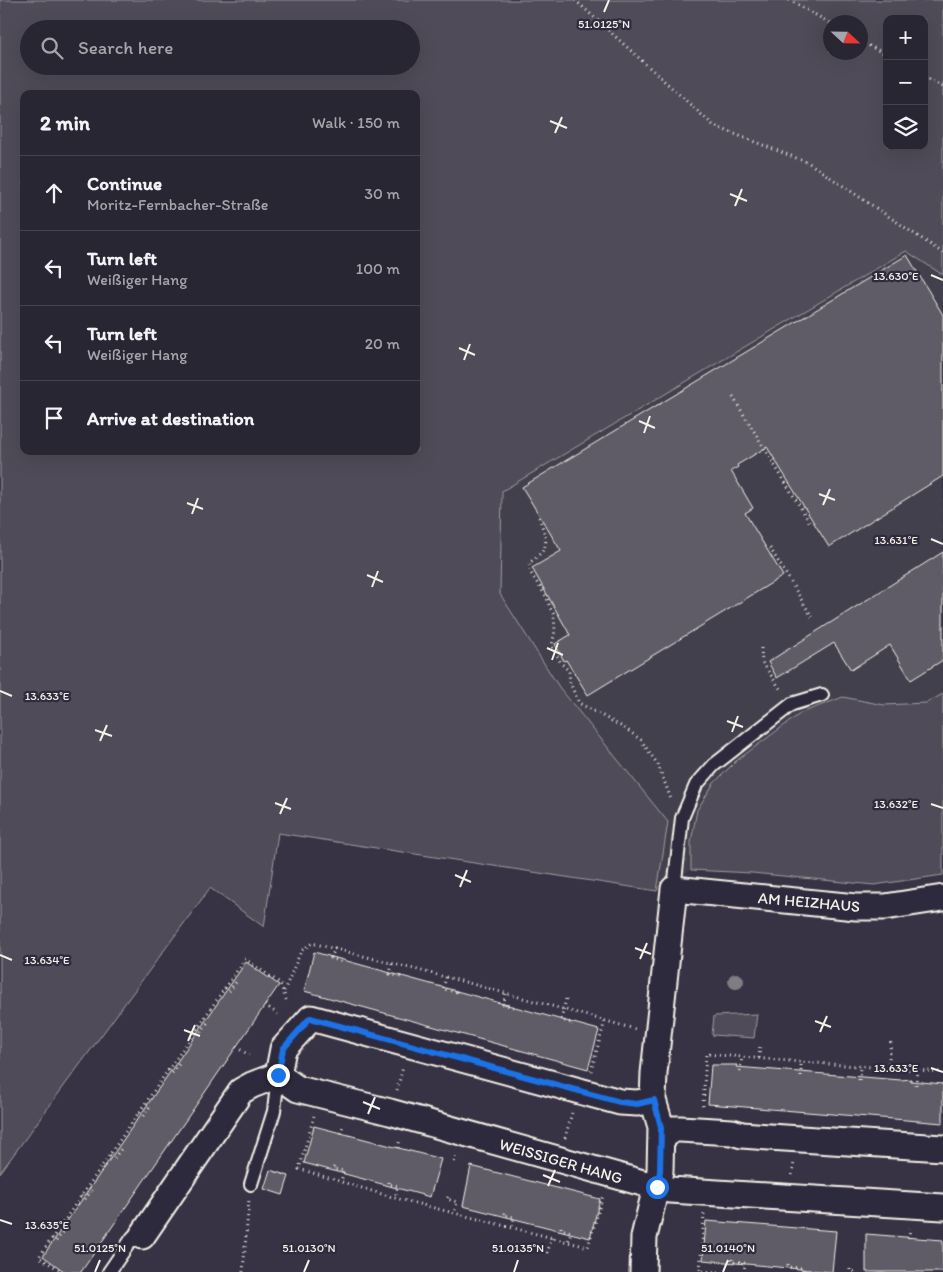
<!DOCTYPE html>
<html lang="en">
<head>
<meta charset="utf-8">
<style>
  :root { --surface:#292633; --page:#312e3b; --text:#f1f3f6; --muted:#a5a5ac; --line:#45434e }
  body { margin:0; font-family:Itim,sans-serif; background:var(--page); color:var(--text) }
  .controls { position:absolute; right:15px; top:15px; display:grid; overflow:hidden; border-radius:10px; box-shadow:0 5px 20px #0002 }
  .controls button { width:45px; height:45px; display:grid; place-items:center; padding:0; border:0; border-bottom:1px solid var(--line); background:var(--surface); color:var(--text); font:25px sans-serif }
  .compass { position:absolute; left:823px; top:15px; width:45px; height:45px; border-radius:50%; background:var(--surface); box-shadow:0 5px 20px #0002; rotate:112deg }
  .stop { position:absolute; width:15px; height:15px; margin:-11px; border:4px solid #1a73e8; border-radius:50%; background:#fff }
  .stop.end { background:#1a73e8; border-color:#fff; box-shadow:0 1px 5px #0008 }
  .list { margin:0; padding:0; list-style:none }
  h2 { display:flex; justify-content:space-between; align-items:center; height:65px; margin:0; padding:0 20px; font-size:21px }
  h2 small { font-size:16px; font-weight:400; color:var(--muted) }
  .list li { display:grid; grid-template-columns:32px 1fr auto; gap:15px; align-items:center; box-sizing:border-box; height:75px; padding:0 20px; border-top:1px solid var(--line) }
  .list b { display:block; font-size:19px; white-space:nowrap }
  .list p { margin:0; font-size:16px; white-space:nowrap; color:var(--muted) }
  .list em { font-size:16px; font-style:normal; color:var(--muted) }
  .icon { flex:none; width:28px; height:28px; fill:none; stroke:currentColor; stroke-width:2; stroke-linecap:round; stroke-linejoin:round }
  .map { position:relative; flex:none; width:943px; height:1272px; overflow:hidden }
  .search { position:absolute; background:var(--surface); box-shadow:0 5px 20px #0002; left:20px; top:20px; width:400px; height:55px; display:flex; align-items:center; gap:12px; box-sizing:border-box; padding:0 18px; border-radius:28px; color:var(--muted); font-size:19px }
  .panel { position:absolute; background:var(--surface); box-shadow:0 5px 20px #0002; left:20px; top:90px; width:400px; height:365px; border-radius:10px }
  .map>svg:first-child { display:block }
  .built { fill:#433f4e }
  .green { fill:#504b59; stroke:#a29ea0; fill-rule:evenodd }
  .building { fill:#5f5c67; stroke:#f4f1e8 }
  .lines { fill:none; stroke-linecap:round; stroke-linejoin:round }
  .service-casing { stroke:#f4f1e8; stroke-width:16 }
  .minor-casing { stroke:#f4f1e8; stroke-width:29 }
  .path { stroke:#f4f1e8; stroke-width:3; stroke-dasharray:1 4; stroke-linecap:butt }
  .service { stroke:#2f2a3d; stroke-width:12 }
  .minor { stroke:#2f2a3d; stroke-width:25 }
  .tree { fill:#807b83 }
  .route { stroke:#1a73e8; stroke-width:6 }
  .ticks { fill:none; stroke:#f4f1e8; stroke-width:2 }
  .labels { text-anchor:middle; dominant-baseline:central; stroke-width:4.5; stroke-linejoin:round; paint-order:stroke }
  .street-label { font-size:16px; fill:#f4f1e8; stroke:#2f2a3d }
  .ticks-label { font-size:12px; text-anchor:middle; fill:#f4f1e8; stroke:#2f2a3d; stroke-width:4.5; stroke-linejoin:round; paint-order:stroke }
</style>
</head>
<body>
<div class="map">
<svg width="943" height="1272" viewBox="0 0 943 1272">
  <rect width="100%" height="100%" fill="#373244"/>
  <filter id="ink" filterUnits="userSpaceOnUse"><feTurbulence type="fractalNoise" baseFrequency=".02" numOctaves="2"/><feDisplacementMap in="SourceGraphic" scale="10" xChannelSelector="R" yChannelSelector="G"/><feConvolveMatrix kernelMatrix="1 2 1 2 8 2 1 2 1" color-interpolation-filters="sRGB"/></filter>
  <g filter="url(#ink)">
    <!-- built -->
    <path class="built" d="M906,250L943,275V694L926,703L884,705L843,697L801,713L736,761L691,842V870L657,891L667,822L559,687L500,594L502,491Z"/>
    <!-- green -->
    <path class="green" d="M0,0H943V275L906,251L502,491L500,594L559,687L668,822L657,891L278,833L264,927L210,888L0,1173ZM887,19H924V146H887ZM830,22H860V52H830ZM29,29H411V66H29ZM24,94H416V451H24Z
      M943,694V875L874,885L752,873L691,870V842L697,810L714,783L736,761L801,713L843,697L884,705L926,703Z
      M757,1014L754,1038L712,1035L714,1016Z"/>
    <!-- building -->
    <path class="building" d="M907,255L943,315V476L829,547L767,447L737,465L738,467L731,471L753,508L745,513L783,576L588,695L566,660L564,661L555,644L570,635L532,568L561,551L522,487Z
      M943,552V660L911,680L890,645L851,670L834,643L777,678L768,662Z
      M314,952L599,1030L588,1069L304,991Z
      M246,962L279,985L81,1272H65L43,1256Z
      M711,1065H737L736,1067L901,1080L911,1079V1081L943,1084V1123L708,1104Z
      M314,1126L441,1159L430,1197L304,1163Z
      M471,1166L600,1199L590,1238L463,1206Z
      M270,1170L289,1176L283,1195L264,1189Z
      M706,1221L836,1231L832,1272L703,1260Z
      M866,1234L943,1240V1272H866Z"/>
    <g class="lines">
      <!-- service casing -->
      <g class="service-casing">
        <path id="service" d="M674,889L682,818L696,785L714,765L792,704L822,695
          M251,1184L274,1111L278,1075
          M109,1272L133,1237L142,1236"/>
      </g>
      <!-- minor casing -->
      <g class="minor-casing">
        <path id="minor" d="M278,1075L298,1089L390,1112L657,1187L670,1190L943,1207
          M278,1075L283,1049L311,1018L620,1102L637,1103L653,1100
          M662,1139L672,1129H680L732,1132L742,1135L769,1137L943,1148
          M142,1236L241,1091L252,1085L278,1075
          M643,1272L644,1237L660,1171L661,1127L653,1100L654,1073L674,889L856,907H885L943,898"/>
      </g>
      <!-- path -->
      <path class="path" d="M575,0L714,126L809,163L943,253
        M789,0L830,23
        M860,41L887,55
        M924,77L943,87
        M733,397L810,523
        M539,517C547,542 552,546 529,563L530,572L547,598L550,608L554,614L555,630L552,646L561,663L569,671L570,683L579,703L626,729L641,740L658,765L671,799
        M770,548L812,617
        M761,648L762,662L781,690
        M335,948L331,958L342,962V963
        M392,964L390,974L400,977V979
        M446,977L443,989L456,992L455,994
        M225,988L229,991L236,982L237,983
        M284,991L301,951L312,943L465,982L635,1029
        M506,994L503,1004L514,1007L513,1009
        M566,999L561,1020L572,1023L571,1025
        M265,1005L278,1014
        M197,1029L201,1032L208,1022L209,1023
        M236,1047L249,1055
        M759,1058L760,1045
        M888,1068L891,1041
        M168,1070L172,1073L179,1064L180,1065
        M591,1071L605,1021
        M740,1071L742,1057
        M801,1076V1062
        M859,1080L860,1067
        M916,1085L917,1071
        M397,1090L403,1067
        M703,1106L706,1054L801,1062L943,1072
        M139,1113L143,1116L150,1106L152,1108
        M314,1116L299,1169L395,1198L588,1247L603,1195
        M341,1133L343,1126
        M565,1138L572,1113
        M398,1148L400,1139
        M110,1155L114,1158L121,1149L122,1150
        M454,1162L456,1155
        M334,1167L333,1169L344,1171L341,1181
        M792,1175L794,1162
        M388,1182V1184L398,1186L395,1198
        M81,1196L85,1199L91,1191L93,1192
        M448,1197L447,1199L457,1202L454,1213
        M505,1213L504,1215L514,1217L512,1228
        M704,1214L700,1271L720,1272
        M561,1227V1229L571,1232L568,1242
        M52,1238L56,1241L63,1232L65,1233
        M909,1238L910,1228
        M547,1253L552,1238
        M732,1259V1262L745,1263L744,1272
        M788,1264V1267L803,1268V1272
        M850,1269V1271L856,1272
        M63,1272L39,1257L245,959L280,983L287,1002
        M243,1272L249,1200"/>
      <!-- service -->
      <use href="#service" class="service"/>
      <!-- minor -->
      <use href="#minor" class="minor"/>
    </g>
    <!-- trees -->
    <circle class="tree" cx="736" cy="981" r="8"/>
  </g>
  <g class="lines" filter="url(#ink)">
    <!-- route -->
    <path class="route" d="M278,1075L283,1049L310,1018L620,1102L637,1104L654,1100L661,1127L660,1171L657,1187"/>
  </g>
  <!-- ticks -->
  <path class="ticks" d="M604,12L609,0M550,121L567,128M555,133L562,117M730,194L747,201M735,206L742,189M931,275L943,280M459,348L475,355M464,360L470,344M639,421L655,428M644,433L650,416M819,494L835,500M187,503L203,509M823,505L830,489M192,514L198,498M931,539L943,544M367,575L383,582M372,587L378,571M547,648L563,655M552,660L558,643M0,691L12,696M727,721L743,727M95,730L112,736M732,732L738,716M100,741L107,725M275,803L291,809M931,804L943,808M280,814L287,798M455,875L471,882M460,887L467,870M635,948L651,954M0,955L12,960M640,959L647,943M815,1021L831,1027M184,1030L200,1036M820,1032L827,1016M188,1041L195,1025M931,1068L943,1072M363,1102L380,1109M368,1114L375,1097M543,1175L560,1182M548,1186L555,1170M0,1220L12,1224M95,1272L100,1260M304,1272L309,1260M514,1272L518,1260M723,1272L728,1260"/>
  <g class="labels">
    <!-- street labels -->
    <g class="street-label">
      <text transform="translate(809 902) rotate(5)">AM HEIZHAUS</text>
      <text transform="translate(561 1161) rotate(16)">WEISSIGER HANG</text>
    </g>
  </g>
  <g class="ticks-label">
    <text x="604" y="28">51.0125°N</text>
    <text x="896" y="280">13.630°E</text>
    <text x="896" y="544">13.631°E</text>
    <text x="47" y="700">13.633°E</text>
    <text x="896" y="808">13.632°E</text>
    <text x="47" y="964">13.634°E</text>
    <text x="896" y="1072">13.633°E</text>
    <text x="47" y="1229">13.635°E</text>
    <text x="100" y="1252">51.0125°N</text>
    <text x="309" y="1252">51.0130°N</text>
    <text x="518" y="1252">51.0135°N</text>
    <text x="728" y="1252">51.0140°N</text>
  </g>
</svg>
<div class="controls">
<button>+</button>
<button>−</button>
<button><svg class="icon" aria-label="layers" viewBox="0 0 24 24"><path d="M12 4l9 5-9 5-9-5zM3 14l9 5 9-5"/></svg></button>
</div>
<svg class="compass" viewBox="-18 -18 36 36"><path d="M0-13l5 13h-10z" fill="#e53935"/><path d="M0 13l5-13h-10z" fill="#a5a5ac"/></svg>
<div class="stop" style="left:657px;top:1187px"></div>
<div class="stop end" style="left:278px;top:1075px"></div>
<div class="search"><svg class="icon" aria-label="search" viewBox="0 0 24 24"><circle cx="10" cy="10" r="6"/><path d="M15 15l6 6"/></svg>Search here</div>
<section class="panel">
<h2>2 min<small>Walk · 150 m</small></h2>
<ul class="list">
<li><svg class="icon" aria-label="ahead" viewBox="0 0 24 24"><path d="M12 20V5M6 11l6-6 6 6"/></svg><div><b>Continue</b><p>Moritz-Fernbacher-Straße</p></div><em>30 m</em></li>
<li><svg class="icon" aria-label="left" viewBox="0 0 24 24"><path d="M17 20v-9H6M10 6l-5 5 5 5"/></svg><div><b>Turn left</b><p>Weißiger Hang</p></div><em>100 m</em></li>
<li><svg class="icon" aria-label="left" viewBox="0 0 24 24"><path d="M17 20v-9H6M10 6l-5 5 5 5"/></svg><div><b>Turn left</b><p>Weißiger Hang</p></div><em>20 m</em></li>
<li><svg class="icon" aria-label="arrive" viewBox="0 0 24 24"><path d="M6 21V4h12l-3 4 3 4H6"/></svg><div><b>Arrive at destination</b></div></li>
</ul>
</section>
</div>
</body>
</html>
